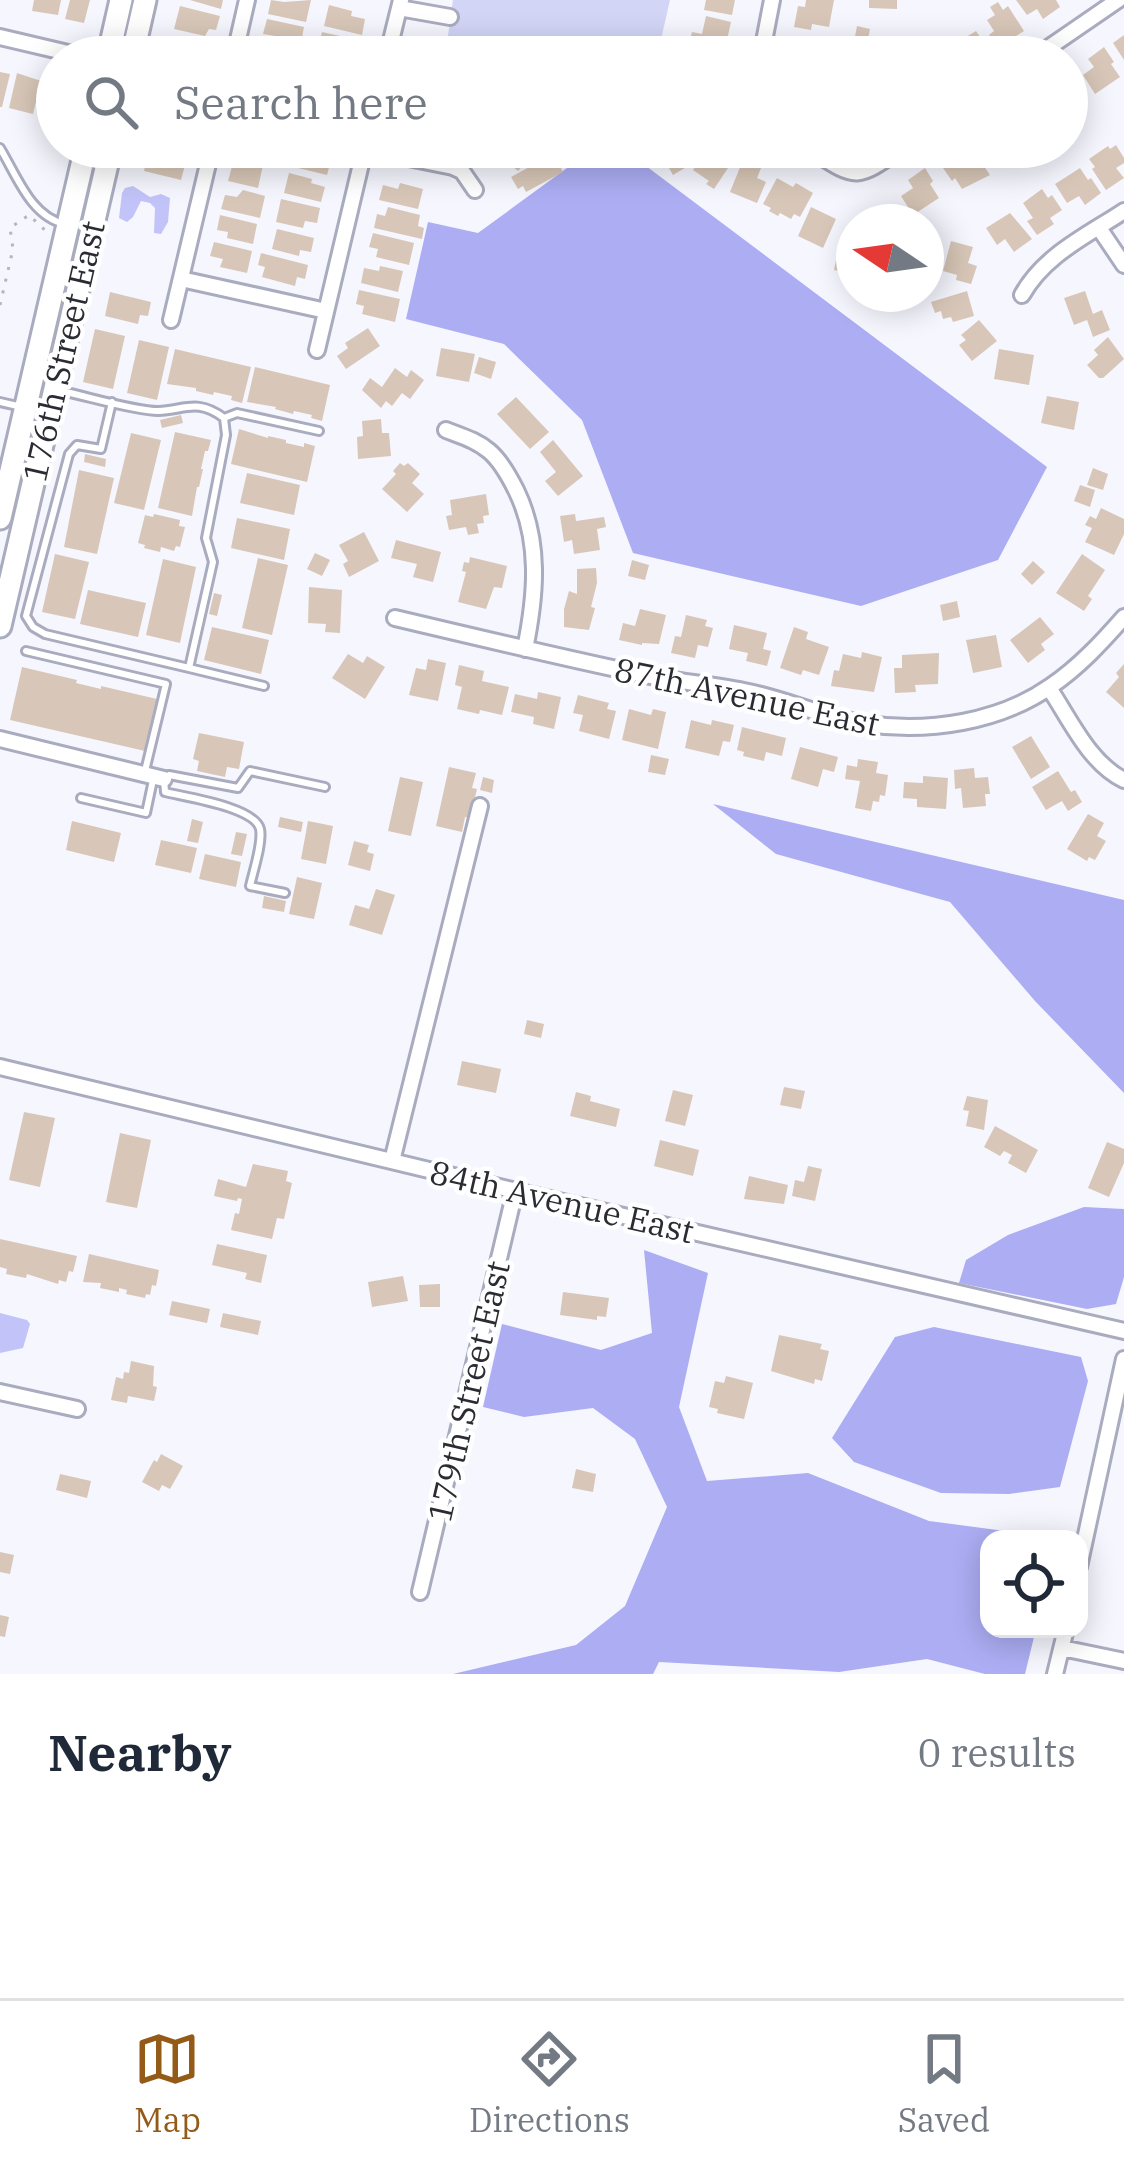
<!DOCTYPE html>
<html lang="en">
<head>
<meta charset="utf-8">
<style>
  :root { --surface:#fff; --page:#f2f2f3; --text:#1f2937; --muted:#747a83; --line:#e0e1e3; --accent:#945a17 }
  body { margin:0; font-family:"IBM Plex Serif",serif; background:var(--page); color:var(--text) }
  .controls { position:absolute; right:36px; bottom:36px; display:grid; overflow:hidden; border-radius:24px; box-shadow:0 6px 30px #0003 }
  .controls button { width:108px; height:108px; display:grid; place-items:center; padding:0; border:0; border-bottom:3px solid var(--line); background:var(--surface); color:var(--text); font:60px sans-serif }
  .compass { position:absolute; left:836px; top:204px; width:108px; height:108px; border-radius:50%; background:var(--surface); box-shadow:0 6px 30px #0003; rotate:283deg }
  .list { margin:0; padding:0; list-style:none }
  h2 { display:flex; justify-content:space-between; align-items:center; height:156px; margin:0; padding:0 48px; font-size:51px }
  h2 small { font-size:39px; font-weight:400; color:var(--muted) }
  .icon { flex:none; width:66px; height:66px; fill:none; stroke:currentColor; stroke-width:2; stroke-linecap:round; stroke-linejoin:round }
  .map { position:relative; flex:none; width:1124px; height:1674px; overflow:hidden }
  .search { position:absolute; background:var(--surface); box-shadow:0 6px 30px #0003; left:36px; right:36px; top:36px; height:132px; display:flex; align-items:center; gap:30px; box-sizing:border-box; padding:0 42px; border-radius:66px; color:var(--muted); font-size:45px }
  .sheet { height:324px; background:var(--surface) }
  nav { display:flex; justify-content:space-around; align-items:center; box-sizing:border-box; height:168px; border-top:3px solid var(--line); background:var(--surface); font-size:33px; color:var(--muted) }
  nav a { display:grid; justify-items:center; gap:6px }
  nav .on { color:var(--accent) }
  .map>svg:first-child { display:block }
  .green { fill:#d3d5f7 }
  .forest { fill:#acadf3 }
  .water { fill:#c2c4f9 }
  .building { fill:#d8c7b8 }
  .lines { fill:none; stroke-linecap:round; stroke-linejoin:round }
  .lane-casing { stroke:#a9abbe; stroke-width:12 }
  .street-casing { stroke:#a9abbe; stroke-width:20 }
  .primary-casing { stroke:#a9abbe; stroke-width:27 }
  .path { stroke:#b5b5bd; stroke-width:3; stroke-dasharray:3 9; stroke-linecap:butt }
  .lane { stroke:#fff; stroke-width:6 }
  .street { stroke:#fff; stroke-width:14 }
  .primary { stroke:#fff; stroke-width:21 }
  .labels { text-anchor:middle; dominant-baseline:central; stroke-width:9; stroke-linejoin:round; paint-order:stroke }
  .street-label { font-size:33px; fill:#2b2c33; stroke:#fff }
</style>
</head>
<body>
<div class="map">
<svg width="1124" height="1674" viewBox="0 0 1124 1674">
  <rect width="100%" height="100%" fill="#f6f6ff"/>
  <!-- green -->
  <path class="green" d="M453,0H670L657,57H445Z
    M558,147H636L634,157L567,168Z"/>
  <!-- forest -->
  <path class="forest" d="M634,157L1047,467L998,560L861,606L633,553L582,420L504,344L406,319L428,222L478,233L567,168Z
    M713,804L1124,900V1093L1035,1001L950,902L776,854Z
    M1084,1207L1124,1209V1277L1116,1304L1087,1309L959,1283L966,1260L1008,1235Z
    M644,1250L708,1273L679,1407L707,1481L808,1473L929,1521L1059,1538L989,1539V1629H1036L1025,1674H985L927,1659L839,1672L659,1662L653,1674H453L576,1645L625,1606L667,1507L635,1439L593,1408L524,1417L483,1407L502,1324L601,1350L652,1333Z
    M934,1327L1081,1357L1088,1381L1060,1487L1009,1494L941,1493L854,1462L832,1438L895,1337Z"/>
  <!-- water -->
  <path class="water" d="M133,186L150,197L161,194L170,198L168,222L161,234L154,233L155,208L150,203L141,201L133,217L127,222L119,218L122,193L125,188Z
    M0,1313L27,1320L30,1324L23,1348L0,1353Z"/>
  <!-- building -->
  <path class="building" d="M34,0H61L58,15L32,11Z
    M70,0H90L84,23L65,19Z
    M190,0H223L221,9Z
    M271,0L284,2L311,0L306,22L268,14Z
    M706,0H735L732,15L704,10Z
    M806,0H834L829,27L812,24L811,30L794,27L798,6L805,7Z
    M869,0H897V9L869,8Z
    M1016,0H1056L1060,7L1043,19L1037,9L1027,15Z
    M998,2L1003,10L1008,6L1024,31L997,48L989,35L994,31L987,20L995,15L990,7Z
    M329,5L352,11L351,16L365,19L362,35L324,26Z
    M180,6L220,16L216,30L209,29L205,36L174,29Z
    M706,16L731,22L727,40L733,41L729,57L688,47L692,32L702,34Z
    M267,19L304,27L300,48L273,42L275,36L263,34Z
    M857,26L870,29L867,45L854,42Z
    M976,31L991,53L984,57H956L950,47Z
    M322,32L349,38L347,46L359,49L357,57L316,55Z
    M1124,35V60L1113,43Z
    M174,36L201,42L199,50L210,52L209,57H169Z
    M428,43L444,46L442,57H425Z
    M797,43L824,48L822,57H794Z
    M1104,47L1114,62L1111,64L1120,77L1095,94L1083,75L1094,67L1088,59Z
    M1067,71L1085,98L1067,110Z
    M0,72L10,74L2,107H0Z
    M17,73L41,81L33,114L9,108Z
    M50,81L57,83V118L42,115Z
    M1116,145L1124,158V163L1116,168L1124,178L1106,190L1092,169L1095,167L1089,159L1108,146L1110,149Z
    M237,147H272L270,161L236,153Z
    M295,147L323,150L321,157L331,160L327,175L290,166Z
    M512,147H539L518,171L503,158Z
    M956,147H971L990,175L962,189L955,178L952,181L941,165L953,157L949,152Z
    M982,147H1016L993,163Z
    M707,149L717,155L721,149L734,159L714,189L706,184L709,181L693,170Z
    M149,151L175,157L173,163L185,165L181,180L144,171Z
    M680,152L688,166L673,175L665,161Z
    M553,154L563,172L526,192L523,186L518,189L511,177Z
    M234,159L263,165L258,188L228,181Z
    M743,160L761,168L757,178L766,182L757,203L730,192Z
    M925,168L933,181L930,184L939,198L913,215L901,196L913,188L908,180Z
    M1080,168L1088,180L1091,178L1101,193L1085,205L1079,196L1067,203L1055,184Z
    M289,173L312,179L311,183L325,187L321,202L284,193Z
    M777,178L793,187L796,183L813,193L800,217L794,214L791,219L780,213L778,216L769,211L771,208L763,204Z
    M400,183L423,189L418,209L379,200L383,185L398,189Z
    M1042,189L1048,198L1052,195L1062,210L1050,218L1054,224L1037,235L1027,221L1033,218L1023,203Z
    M243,190L265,196L260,218L221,209L225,195L237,197Z
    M281,199L320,208L317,223L305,221L303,228L276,222Z
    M388,207L420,215L418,226L424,228L422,239L374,228L377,214L385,216Z
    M811,207L836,219L823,248L798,236Z
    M898,208L901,214L895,217L898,222H883L881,218Z
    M1010,213L1032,239L1014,252L1005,239L997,245L986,228Z
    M220,215L257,224L253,244L227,238L228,232L217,230Z
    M277,229L314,238L311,252L300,250L299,256L272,249Z
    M373,233L414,243L409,265L376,257L378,249L369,247Z
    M840,240L854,243V274L834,270Z
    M951,241L973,247L968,263L977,266L971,284L956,280L957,275L943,271Z
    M214,242L252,251L247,273L220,267L223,259L210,256Z
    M261,253L308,265L305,279L297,277L295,286L262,277L265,267L258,265Z
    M380,266L403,271L398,292L361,283L364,268L379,271Z
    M359,290L400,299L395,322L362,314L364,306L356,304Z
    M967,291L974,316L953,322L951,317L943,319L941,311L935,313L931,302Z
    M1085,291L1093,314L1102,310L1110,330L1093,337L1087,320L1074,325L1064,298Z
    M110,292L151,302L148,316L140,315L138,324L105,316Z
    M979,320L997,341L972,361L959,345L966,340L961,335Z
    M368,328L380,346L346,369L337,356L348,348L345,343Z
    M95,329L125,336L113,389L83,382Z
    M1108,337L1124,359L1103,378H1099L1087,365L1098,355L1094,350Z
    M139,340L169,347L157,400L127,393Z
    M441,348L475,354L469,382L436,376Z
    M175,349L251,367L242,403L231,400L232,396L214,392L213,395L196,391V388L167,384Z
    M999,349L1034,355L1029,385L994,379Z
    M479,357L496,362L491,379L474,373Z
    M255,367L330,385L322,421L311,418L312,415L294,411L293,414L275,409L276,407L247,402Z
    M395,368L407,377L411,370L424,380L410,399L402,393L392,406L386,401L381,408L362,390L370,378L382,387Z
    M1047,396L1079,402L1074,430L1041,423Z
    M516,397L549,432L530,449L497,414Z
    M181,415L183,423L162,428L160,420Z
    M381,419L382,433H389L391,456L358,459L357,437L363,436L362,421Z
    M239,429L268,438V436L286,440V443L304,447V443L315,446L307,482L231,464Z
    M175,432L211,440L208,451H205L201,469H203L199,487H197L192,516L158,508Z
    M131,433L161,440L144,510L114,503Z
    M553,440L583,476L558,496L545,481L556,472L540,452Z
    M85,454L106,459L105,467L84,462Z
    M400,463L404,466L408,463L420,474L412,483L424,494L407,512L382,489L396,474L393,471Z
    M1093,468L1108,474L1103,490L1087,485Z
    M79,470L114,478L97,554L64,547Z
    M247,473L300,485L294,515L240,503Z
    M1080,485L1095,490L1090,507L1074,501Z
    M486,494L489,515L483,516L484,523L477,524L479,533L468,535L466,527L449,530L446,516L452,515L450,500Z
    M1101,508L1124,519V534L1114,555L1085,542L1092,528L1085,525L1090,516L1096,519Z
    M154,514L180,520L179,526L185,527L180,547L176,546L174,551L161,547L160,552L144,548L145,545L138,543L145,515L153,517Z
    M575,514L576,521L604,517L606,527L597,529L600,550L574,554L572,540L564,542L560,516Z
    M237,518L290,529L284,560L231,548Z
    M364,532L379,561L349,577L343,564L348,561L339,545Z
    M396,540L441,552L433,582L413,577L417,564L391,558Z
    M315,553L330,560L322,576L307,569Z
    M55,554L89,562L75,619L42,612Z
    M1082,554L1105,570L1088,596L1092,599L1084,611L1056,593Z
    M470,557L507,566L502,588L494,587L486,609L458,602L466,572L462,571L464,562L469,563Z
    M258,558L288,565L272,635L242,628Z
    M163,559L196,567L180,643L146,635Z
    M632,560L649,565L645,580L628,576Z
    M1033,561L1045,572L1032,585L1021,574Z
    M596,568L597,583L591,607L595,608L589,630L564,627V609L569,591L577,594V569Z
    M309,587L342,590L340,633L325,632L326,624L308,623Z
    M88,590L146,603L138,637L80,624Z
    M214,593L222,595L217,616L209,614Z
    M957,601L960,617L943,621L940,605Z
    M640,609L666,615L659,644L642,643V645L619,640L623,623L635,626Z
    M686,615L707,620L705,626L713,628L708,647L698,645L695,658L671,653L675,636L681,637Z
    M1040,617L1054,634L1041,644L1045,650L1028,663L1010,640Z
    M734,625L767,633L763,649L771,651L767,666L746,661L748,653L729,649Z
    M212,627L269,640L261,674L204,660Z
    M794,627L808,632L806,639L829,647L819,675L803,670L801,675L780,668Z
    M996,635L1002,667L973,673L966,640Z
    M862,652L882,657L874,692L831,686L834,670L839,671L843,654L861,658Z
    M939,653L938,684L915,685L916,692L895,693L894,668H902V655Z
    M348,654L363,663L367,656L385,667L365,699L332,678Z
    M428,659L446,663L438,701L409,695L416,668L426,670Z
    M1124,664V708L1106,692L1119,677L1116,673Z
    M459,665L484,671L482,681L509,687L502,715L480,710L479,714L457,709L462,687L455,685Z
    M22,667L77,680L76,683L101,689V686L157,699L145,751L10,720Z
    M538,692L561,697L554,729L533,724L534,717L511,712L515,694L537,699Z
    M578,695L609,703L607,709L616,711L609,739L579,731L583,715L573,713Z
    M629,709L651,715L653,709L666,712L658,749L622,740Z
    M691,720L711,725L712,720L734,725L730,742L723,741L719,756L685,748Z
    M742,727L786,738L782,756L766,752L764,761L743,756L744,752L737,750Z
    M199,733L244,742L239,769L227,767L225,777L197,771L199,761L193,759Z
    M1031,736L1050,767L1031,779L1012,747Z
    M800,747L838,757L834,772L823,769L818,787L791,779Z
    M651,755L669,759L665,775L648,772Z
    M858,759L878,762L876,773L888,775L885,796L880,795L879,802L873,801L871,811L855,808L860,781L845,779L847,765L857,767Z
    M449,767L476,773L472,788L477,789L470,818L465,817L462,832L436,826Z
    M974,768L975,778L988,777L990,794H985L986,806L963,808L961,788L955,789L954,770Z
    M1058,771L1071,792L1075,790L1082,802L1068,811L1062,801L1046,810L1032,787Z
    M923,776L948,778L946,809L917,807V799L903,798L904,782L923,783Z
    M400,777L423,782L411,836L388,831Z
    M483,777L494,780L492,793L480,790Z
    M1088,814L1104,823L1097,836L1106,841L1095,860L1089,857L1087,861L1067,849Z
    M280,817L303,822L301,832L278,827Z
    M192,819L203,822L198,843L187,841Z
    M72,821L121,833L114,862L66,850Z
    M308,821L333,826L326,864L301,859Z
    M236,832L247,834L242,856L231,854Z
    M161,840L197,848L191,873L155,865Z
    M354,841L369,845L367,852L374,854L370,871L348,865Z
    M205,854L241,862L236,887L199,879Z
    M297,877L322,883L314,919L289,914Z
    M376,889L395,895L382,935L349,925L355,905L369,909Z
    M264,896L286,901L284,912L262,908Z
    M527,1020L544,1024L541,1038L524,1034Z
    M462,1061L501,1069L496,1093L457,1085Z
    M784,1087L805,1091L801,1109L780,1105Z
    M673,1090L693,1095L685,1126L665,1121Z
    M576,1092L591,1096L590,1101L620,1109L616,1127L570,1116Z
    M967,1096L988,1100L984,1130L966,1126L969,1111L963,1110Z
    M24,1112L55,1118L40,1187L9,1180Z
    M995,1126L1038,1150L1026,1173L1008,1163L1012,1155L1004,1151L1000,1156L984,1147Z
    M120,1133L151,1140L137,1208L106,1202Z
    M660,1140L699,1150L693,1176L654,1166Z
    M1107,1142L1124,1149V1163L1109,1197L1088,1188Z
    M253,1164L288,1171L286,1181L292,1183L284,1219L277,1218L272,1239L231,1230L235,1213L239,1214L242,1199L238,1198L237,1201L214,1196L218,1179L246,1187Z
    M808,1166L822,1169L815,1201L792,1196L795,1180L804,1182Z
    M749,1176L788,1185L784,1204L744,1199Z
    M0,1239L77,1256L73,1272L69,1271L66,1282L59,1280L58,1284L27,1274L26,1278L6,1274L7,1269L0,1267Z
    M217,1244L267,1255L261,1283L245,1279L247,1273L212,1265Z
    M89,1254L159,1270L156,1286L152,1285L150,1295L146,1294L145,1298L126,1294L127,1290L119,1288V1292L100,1288L101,1283L83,1282Z
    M403,1276L408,1301L372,1307L368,1282Z
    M440,1284V1307H420L419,1285Z
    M563,1292L609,1298L606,1317L597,1316V1320L560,1315Z
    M172,1301L210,1309L207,1323L169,1315Z
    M223,1313L261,1321L258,1335L220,1327Z
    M779,1335L822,1344L820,1349L829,1351L822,1381L815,1379L814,1384L771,1371Z
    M131,1361L154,1366L153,1386L157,1387L154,1401L128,1396L127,1403L111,1400L116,1377L123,1379L124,1372L129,1373Z
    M726,1376L753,1383L744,1419L717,1413L718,1409L709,1407L715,1381L724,1383Z
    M161,1454L183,1466L170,1489L162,1485L159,1491L142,1482L154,1460L157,1462Z
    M576,1469L596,1474L593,1492L572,1488Z
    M60,1474L91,1481L87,1498L56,1490Z
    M0,1552L14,1555L10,1574L0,1572Z
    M0,1615L9,1617L5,1637L0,1636Z"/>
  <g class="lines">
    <!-- lane casing -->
    <g class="lane-casing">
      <path id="lane" d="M0,148C17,176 31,217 65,224
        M61,391C86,396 135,411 158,411C185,410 197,398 224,418L226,435L206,538L213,562L189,668L45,634L33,627L26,616L69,454L77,445L101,449L112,402
        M0,402L22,407
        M224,418L237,413L319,431
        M26,651L166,684L145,771
        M189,668L264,686
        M81,798L146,813L153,780
        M285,893L250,886C253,872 263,843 260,829C255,807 185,797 165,792L164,779L169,775L238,788L250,771L325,787"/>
    </g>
    <!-- street casing -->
    <g class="street-casing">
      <path id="street" d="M399,8L450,17
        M0,37L85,57
        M234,57L247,0
        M387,57L401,0
        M761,57L772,0
        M1035,57L1118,0
        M806,147C858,180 853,182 904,147
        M364,149L453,167L462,171L475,190
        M1099,228L1124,265
        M181,279L326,311
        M1022,295C1044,255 1088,235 1124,211
        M171,320L212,147
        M317,350L365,147
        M446,430C461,436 476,440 489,451C500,460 509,476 516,490C541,541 536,595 525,649
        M395,618C475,637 555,656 635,673C671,681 708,684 744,691C786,699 825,718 867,724C929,733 1000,722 1051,686C1079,667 1102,642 1124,617
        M1049,688C1070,719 1089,763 1124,780
        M0,739L164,779
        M0,1067L541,1197L1124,1331
        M392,1161L480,806
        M0,1392L77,1409
        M1079,1567L1124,1359
        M420,1592L515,1191
        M1062,1648L1124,1661
        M1055,1674L1066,1629"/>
    </g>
    <!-- primary casing -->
    <g class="primary-casing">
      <path id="primary" d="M108,57L121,0
        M132,57L145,0
        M0,518L86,147
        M0,626L111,147"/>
    </g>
    <!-- path -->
    <path class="path" d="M0,305L13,249L10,228L29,215L48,233"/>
    <!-- lane -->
    <use href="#lane" class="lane"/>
    <!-- street -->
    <use href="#street" class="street"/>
    <!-- primary -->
    <use href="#primary" class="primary"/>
  </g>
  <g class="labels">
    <!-- street labels -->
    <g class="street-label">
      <text transform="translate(63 351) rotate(-77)">176th Street East</text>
      <text transform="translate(747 696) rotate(12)">87th Avenue East</text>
      <text transform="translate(562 1201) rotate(13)">84th Avenue East</text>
      <text transform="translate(468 1391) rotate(-77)">179th Street East</text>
    </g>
  </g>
</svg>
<div class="controls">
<button><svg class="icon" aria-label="locate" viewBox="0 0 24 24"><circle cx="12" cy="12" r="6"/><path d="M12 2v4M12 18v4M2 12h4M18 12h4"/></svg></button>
</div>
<svg class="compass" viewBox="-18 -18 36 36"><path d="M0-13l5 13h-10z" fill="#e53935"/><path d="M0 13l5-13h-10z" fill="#747a83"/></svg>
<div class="search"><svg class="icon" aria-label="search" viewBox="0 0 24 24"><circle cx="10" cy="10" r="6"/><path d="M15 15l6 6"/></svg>Search here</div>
</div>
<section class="sheet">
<h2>Nearby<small>0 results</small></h2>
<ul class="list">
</ul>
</section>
<nav>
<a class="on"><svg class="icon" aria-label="map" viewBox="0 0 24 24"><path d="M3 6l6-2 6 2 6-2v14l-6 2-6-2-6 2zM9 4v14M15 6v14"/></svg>Map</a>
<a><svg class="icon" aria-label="directions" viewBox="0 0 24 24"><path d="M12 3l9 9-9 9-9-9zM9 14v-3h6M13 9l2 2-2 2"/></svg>Directions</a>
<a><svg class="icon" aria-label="saved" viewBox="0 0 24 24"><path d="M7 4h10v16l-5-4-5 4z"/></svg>Saved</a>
</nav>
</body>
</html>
